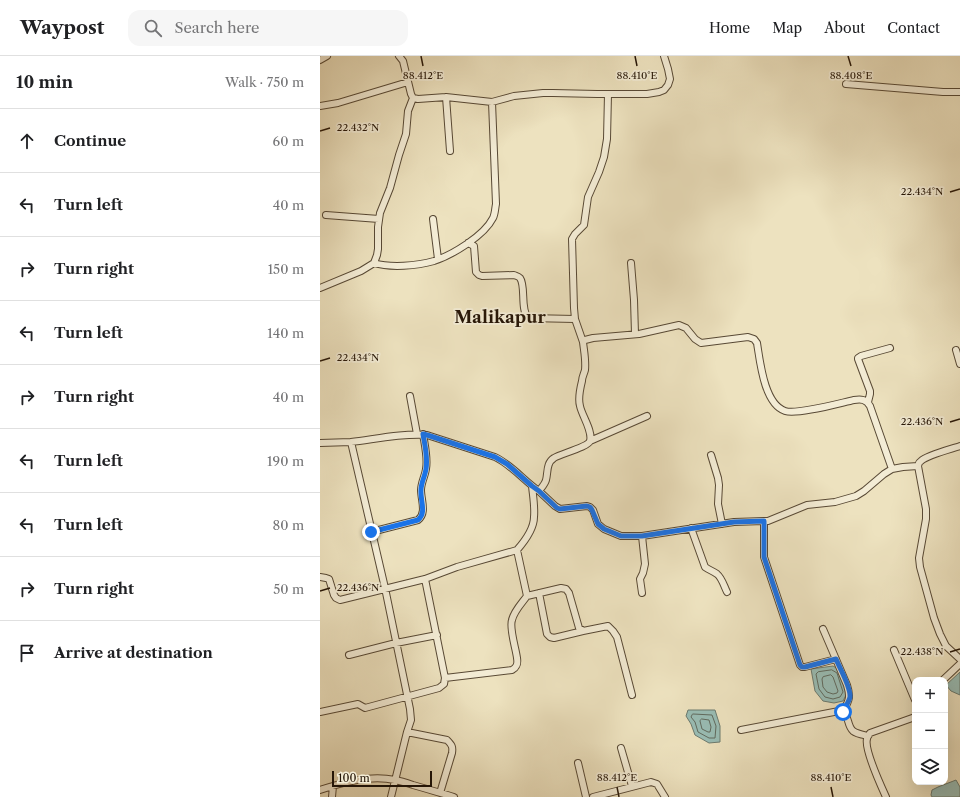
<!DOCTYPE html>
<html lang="en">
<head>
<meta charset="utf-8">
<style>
  :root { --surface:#fff; --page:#f6f6f6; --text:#202124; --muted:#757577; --line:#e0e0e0 }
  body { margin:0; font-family:"Libre Caslon Text",serif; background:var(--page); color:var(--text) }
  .controls { position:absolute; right:12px; bottom:12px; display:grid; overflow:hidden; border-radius:8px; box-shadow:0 4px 16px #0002 }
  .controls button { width:36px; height:36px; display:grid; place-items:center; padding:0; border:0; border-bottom:1px solid var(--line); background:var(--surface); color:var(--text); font:20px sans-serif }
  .scale { position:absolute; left:12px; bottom:10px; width:100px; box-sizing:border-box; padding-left:4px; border:2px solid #261607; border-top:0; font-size:11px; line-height:14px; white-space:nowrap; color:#261607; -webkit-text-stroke:3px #f3ecd5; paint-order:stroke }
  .stop { position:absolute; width:12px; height:12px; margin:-9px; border:3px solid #1a73e8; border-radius:50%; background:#fff }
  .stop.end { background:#1a73e8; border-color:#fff; box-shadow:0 1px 4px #0008 }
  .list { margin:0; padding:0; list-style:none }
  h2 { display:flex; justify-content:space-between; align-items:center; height:52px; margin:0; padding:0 16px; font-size:17px }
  h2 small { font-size:13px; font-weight:400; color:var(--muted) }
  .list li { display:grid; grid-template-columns:26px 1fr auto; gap:12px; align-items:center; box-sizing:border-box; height:64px; padding:0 16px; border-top:1px solid var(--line) }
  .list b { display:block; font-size:15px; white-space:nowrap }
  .list em { font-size:13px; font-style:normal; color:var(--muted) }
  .icon { flex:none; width:22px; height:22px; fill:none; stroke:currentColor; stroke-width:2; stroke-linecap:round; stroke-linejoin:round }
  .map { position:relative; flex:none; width:640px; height:741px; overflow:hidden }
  header { display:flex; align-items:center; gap:24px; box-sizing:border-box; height:56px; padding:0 20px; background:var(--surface); border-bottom:1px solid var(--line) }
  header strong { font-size:19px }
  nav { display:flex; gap:22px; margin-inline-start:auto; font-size:14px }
  .search { width:280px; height:36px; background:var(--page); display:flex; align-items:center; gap:10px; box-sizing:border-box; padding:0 14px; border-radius:12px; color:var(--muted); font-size:15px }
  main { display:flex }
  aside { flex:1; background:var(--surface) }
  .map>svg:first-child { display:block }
  .water { fill:#99bdb5; stroke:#6b7a6f }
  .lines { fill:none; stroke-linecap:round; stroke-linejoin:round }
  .shore { stroke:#606a5e; stroke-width:1 }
  .minor-casing { stroke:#584935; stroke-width:8 }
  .minor { stroke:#f3ecd5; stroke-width:6 }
  .route { stroke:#1a73e8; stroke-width:5 }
  .ticks { fill:none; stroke:#261607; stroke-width:1.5 }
  .labels { text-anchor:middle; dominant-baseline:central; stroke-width:3.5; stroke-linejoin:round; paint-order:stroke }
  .district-label { font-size:17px; font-weight:bold; fill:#261607; stroke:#f3ecd5 }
  .ticks-label { font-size:10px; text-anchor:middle; fill:#261607; stroke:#f3ecd5; stroke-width:3.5; stroke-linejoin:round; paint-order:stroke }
</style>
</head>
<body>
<header>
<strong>Waypost</strong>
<div class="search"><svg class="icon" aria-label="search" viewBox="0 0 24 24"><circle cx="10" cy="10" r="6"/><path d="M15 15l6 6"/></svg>Search here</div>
<nav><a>Home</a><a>Map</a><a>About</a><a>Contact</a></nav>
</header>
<main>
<aside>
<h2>10 min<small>Walk · 750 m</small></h2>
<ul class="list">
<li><svg class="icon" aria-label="ahead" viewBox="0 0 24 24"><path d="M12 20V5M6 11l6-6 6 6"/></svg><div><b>Continue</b></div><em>60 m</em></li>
<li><svg class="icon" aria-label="left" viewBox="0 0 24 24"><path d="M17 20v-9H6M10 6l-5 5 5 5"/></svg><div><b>Turn left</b></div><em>40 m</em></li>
<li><svg class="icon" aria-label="right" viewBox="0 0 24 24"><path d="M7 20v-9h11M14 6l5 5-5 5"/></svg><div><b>Turn right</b></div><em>150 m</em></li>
<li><svg class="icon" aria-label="left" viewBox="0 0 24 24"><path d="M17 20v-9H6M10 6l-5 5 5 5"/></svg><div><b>Turn left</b></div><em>140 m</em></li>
<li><svg class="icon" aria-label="right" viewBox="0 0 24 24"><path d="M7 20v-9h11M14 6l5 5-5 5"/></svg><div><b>Turn right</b></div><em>40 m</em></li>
<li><svg class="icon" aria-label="left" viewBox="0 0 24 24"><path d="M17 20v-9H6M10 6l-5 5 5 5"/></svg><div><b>Turn left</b></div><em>190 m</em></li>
<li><svg class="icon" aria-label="left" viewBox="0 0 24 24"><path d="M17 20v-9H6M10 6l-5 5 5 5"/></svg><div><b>Turn left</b></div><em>80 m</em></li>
<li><svg class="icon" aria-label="right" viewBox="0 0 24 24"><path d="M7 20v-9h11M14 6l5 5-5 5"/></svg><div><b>Turn right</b></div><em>50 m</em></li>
<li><svg class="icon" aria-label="arrive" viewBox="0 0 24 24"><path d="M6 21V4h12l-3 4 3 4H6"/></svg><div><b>Arrive at destination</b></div></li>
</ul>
</aside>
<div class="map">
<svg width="640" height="741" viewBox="0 0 640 741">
  <rect width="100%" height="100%" fill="#ede2bf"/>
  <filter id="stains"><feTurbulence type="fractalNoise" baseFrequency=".005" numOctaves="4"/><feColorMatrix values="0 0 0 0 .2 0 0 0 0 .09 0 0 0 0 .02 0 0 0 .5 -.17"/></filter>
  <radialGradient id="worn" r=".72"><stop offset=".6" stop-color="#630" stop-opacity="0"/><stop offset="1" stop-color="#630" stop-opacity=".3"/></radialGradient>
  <!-- water -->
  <path class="water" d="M513,610L520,614L527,637L523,645L514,647L503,645L495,635L491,613Z
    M640,616V639L631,635L626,629Z
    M368,654H395L400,670V686L389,687L375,679L371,668L366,660Z
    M636,724L640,731V741H612L611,739L612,734L618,731Z"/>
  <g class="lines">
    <!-- shore -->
    <path class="shore" d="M512,614L517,617L523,636L520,641L513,643L505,641L499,633L496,618L498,616Z
      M511,619L513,621L518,635L517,637L513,638L507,636L503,631L502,623L503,621Z
      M373,658L392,659L396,670L395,682H389L378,676L375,666L371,661L372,659Z
      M382,663L389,664L391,671L390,676H388L382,673L380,665Z"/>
    <!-- minor casing -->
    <g class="minor-casing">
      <path id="minor" d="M79,0L83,5L91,38L93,42L98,43L126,41L172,46L194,40L223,37H233L277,38H327L339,36L344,34L348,29L350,23L348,13L344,0
        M0,4L7,0
        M526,28L623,36H640
        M126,41L130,95
        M0,50L18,47L88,26
        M6,159L59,163
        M113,163L118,203
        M148,187L154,190L156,216L159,219L162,220L194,219C196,220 198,220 200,222C206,230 200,253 208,262L255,263
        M54,207C70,212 97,210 114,205C132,199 164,180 173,162C175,158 175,153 176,148L172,46
        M311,207L314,244L315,278
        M0,232L41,215L54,207L57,199L58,193V171L60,157L70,132L79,99L86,78L88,55L93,42
        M263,286L255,263L254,252L252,183L255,178L264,169L268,141L279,116L284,101L287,83L288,38
        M636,294L640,308
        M90,340L97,378
        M548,346L550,338V335L538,303V302L541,300L570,292
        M270,385L327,360
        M31,386C56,383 82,377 107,379L175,401C192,409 204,425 219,435C222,431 225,428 226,424C228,417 226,407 234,402C240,398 268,391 270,385C273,375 262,360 260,350C258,343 260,333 262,325C262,321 264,318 265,314C266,304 264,295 263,286L265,284L273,282L319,278L359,269L366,272L375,283L381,287L428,281L434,283L437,287C440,305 444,348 465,355C477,359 520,347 534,344C541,343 546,343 550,350L572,413L583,411L598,410
        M0,387L31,386L65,532L90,653L91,664L87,676L71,741
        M640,390C631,393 607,399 601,405C598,407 599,407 598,410L606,453V463L599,502L600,511L614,562L620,578L626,590L640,603
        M391,399L398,422L399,429L398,448L402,468
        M219,435L235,450L240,453L267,450L270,451L273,454L278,468L284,473L301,480H322L414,466L444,465H448L487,449L515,446L536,440L544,435L564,418L572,413
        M444,465V501L480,609L482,611H485L516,603
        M371,472L385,511C389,514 393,515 397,518C402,522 404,530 407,536
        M51,476L98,464C107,457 101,444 101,434C101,427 105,420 106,413C108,402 105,390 103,378
        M322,480L325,508L323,517L320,523L322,537
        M197,494L207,540
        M0,521L6,522L9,523L14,539L16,542L20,544L105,523L137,511L197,494C204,486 214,473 214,461C215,451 213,440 212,430
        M219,537L227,578L230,581L234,582L263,575
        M503,573L527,629C531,642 529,644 523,656
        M574,594L595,644
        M29,599L76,587L117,579
        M125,622L192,614C197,611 198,608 197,602C196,593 189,572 192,564C194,555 202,547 207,540L241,532L246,533L249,537L259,572L263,575L288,570L293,575L297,581L312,639
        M623,624L640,608
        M0,656L38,648L45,652L119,632L124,628L125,622L105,523
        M421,674L519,655C530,656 526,669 533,675C537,678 544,679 548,680
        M87,676L127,684C132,689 133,691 132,697L120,737
        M301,692L312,730
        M258,707L266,741
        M0,734C24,726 50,719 75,724C81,725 87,727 93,729C107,733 121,737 134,741
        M12,741L13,730
        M273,741L331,726L337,728L345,741
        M566,741C561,730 544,693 547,683C547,681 549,679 550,677L595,661"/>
    </g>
    <!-- minor -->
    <use href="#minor" class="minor"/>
  </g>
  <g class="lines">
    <!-- route -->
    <path class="route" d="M51,476L98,464C107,457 100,444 101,434C101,427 105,420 106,413C108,401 105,390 103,378L107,379L175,401L187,408L212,430L219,435L237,452L240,453L267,450L270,451L272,454L278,468L284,473L301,480H322L414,466L444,465V501L480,609L482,611H485L516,603C520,613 531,631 530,641C529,646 525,651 523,656"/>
  </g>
  <!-- ticks -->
  <path class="ticks" d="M101,0L103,10M315,0L317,10M528,0L531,10M0,75L10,72M630,136L640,133M0,305L10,302M630,366L640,363M0,535L10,532M630,596L640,593M297,731L299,741M511,731L513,741"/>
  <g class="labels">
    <!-- district labels -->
    <g class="district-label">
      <text x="180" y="261">Malikapur</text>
    </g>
  </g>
  <g class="ticks-label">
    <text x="103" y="23">88.412°E</text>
    <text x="317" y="23">88.410°E</text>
    <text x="531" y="23">88.408°E</text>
    <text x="38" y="75">22.432°N</text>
    <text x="602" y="139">22.434°N</text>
    <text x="38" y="305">22.434°N</text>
    <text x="602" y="369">22.436°N</text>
    <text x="38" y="535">22.436°N</text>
    <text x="602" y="599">22.438°N</text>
    <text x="297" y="725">88.412°E</text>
    <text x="511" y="725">88.410°E</text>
  </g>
  <rect width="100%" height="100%" filter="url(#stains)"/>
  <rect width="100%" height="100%" fill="url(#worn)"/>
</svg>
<div class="controls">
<button>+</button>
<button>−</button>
<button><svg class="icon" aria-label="layers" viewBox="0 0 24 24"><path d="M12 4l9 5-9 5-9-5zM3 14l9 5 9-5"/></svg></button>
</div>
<div class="scale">100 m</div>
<div class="stop" style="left:523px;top:656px"></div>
<div class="stop end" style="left:51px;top:476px"></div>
</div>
</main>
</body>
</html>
